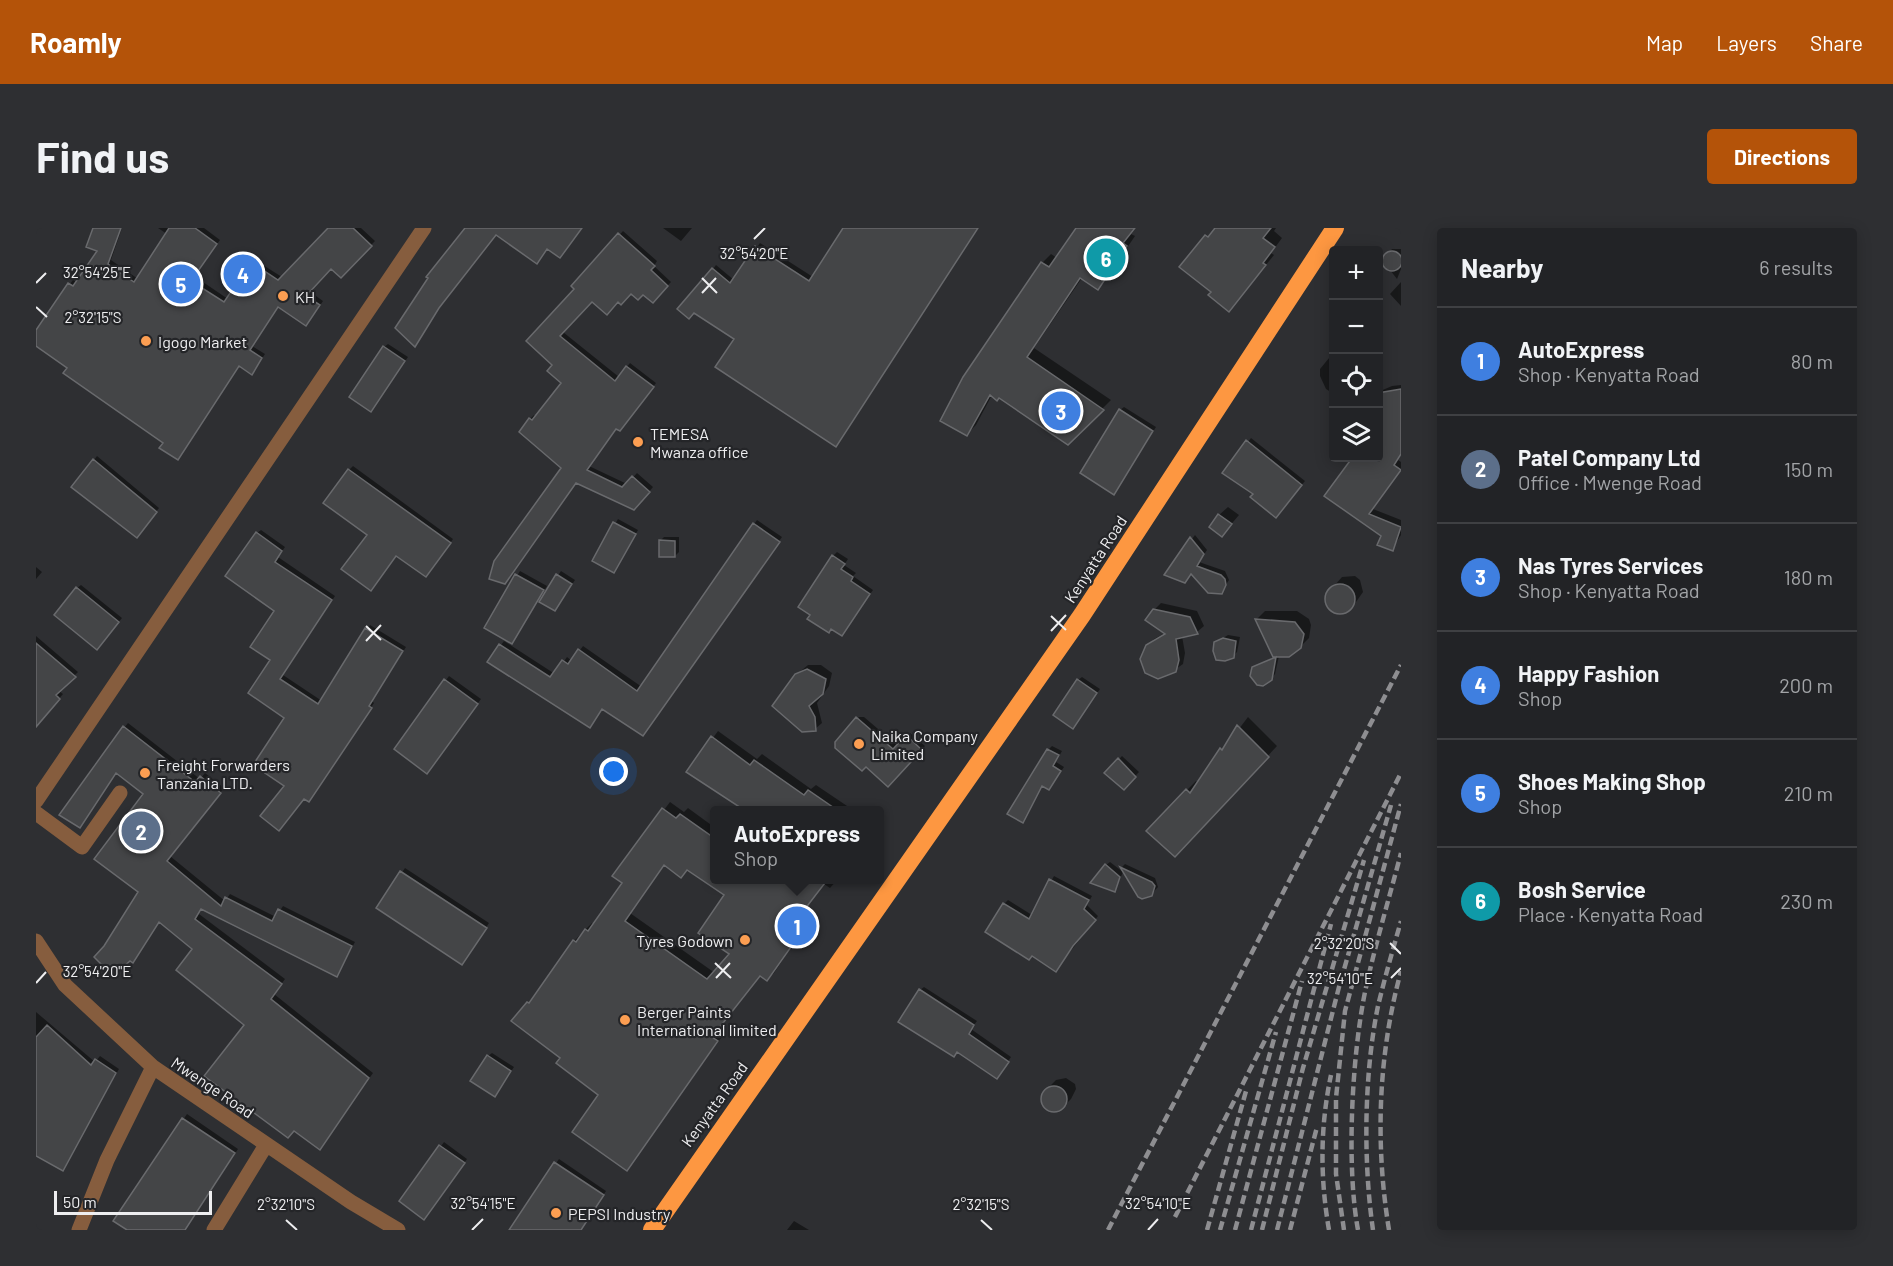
<!DOCTYPE html>
<html lang="en">
<head>
<meta charset="utf-8">
<style>
  :root { --surface:#222326; --page:#2e2f32; --text:#f1f3f6; --muted:#a2a4a7; --line:#3f4043; --accent:#b45309 }
  body { margin:0; font-family:Barlow,sans-serif; background:var(--page); color:var(--text) }
  .controls { position:absolute; right:18px; top:18px; display:grid; overflow:hidden; border-radius:6px; box-shadow:0 3px 15px #0003 }
  .controls button { width:54px; height:54px; display:grid; place-items:center; padding:0; border:0; border-bottom:2px solid var(--line); background:var(--surface); color:var(--text); font:30px sans-serif }
  .scale { position:absolute; left:18px; bottom:15px; width:158px; box-sizing:border-box; padding-left:6px; border:3px solid #eeeef0; border-top:0; font-size:16px; line-height:21px; white-space:nowrap; color:#eeeef0; -webkit-text-stroke:4px #242528; paint-order:stroke }
  .you { position:absolute; left:578px; top:544px; width:21px; height:21px; margin:-15px; border:4px solid #fff; border-radius:50%; background:#1a73e8; box-shadow:0 0 0 9px #1a73e833 }
  .badge { display:grid; place-items:center; width:39px; height:39px; border-radius:50%; background:var(--accent); color:#fff; font-size:20px; font-weight:700 }
  .pin { position:absolute; translate:-50% -50%; border:3px solid #fff; box-shadow:0 2px 6px #0006 }
  .popup { position:absolute; left:674px; top:578px; width:174px; height:78px; box-sizing:border-box; display:grid; place-content:center; border-radius:6px; background:var(--surface); filter:drop-shadow(0 2px 4px #0005); font-size:20px; white-space:nowrap; color:var(--muted) }
  .popup b { font-size:22px; color:var(--text) }
  .popup::after { content:''; position:absolute; left:50%; top:100%; margin-left:-12px; border:12px solid transparent; border-top-color:var(--surface) }
  .list { margin:0; padding:0; list-style:none }
  h2 { display:flex; justify-content:space-between; align-items:center; height:78px; margin:0; padding:0 24px; font-size:26px }
  h2 small { font-size:20px; font-weight:400; color:var(--muted) }
  .list li { display:grid; grid-template-columns:39px 1fr auto; gap:18px; align-items:center; box-sizing:border-box; height:108px; padding:0 24px; border-top:2px solid var(--line) }
  .list b { display:block; font-size:22px; white-space:nowrap }
  .list p { margin:0; font-size:20px; white-space:nowrap; color:var(--muted) }
  .list em { font-size:20px; font-style:normal; color:var(--muted) }
  .icon { flex:none; width:33px; height:33px; fill:none; stroke:currentColor; stroke-width:2; stroke-linecap:round; stroke-linejoin:round }
  .map { position:relative; flex:none; width:1365px; height:1002px; overflow:hidden; border-radius:6px }
  header { display:flex; align-items:center; gap:36px; box-sizing:border-box; height:84px; padding:0 30px; background:var(--accent); color:#fff }
  header strong { font-size:28px }
  nav { display:flex; gap:33px; margin-inline-start:auto; font-size:21px }
  .intro { display:flex; align-items:center; justify-content:space-between; box-sizing:border-box; height:144px; padding:0 36px }
  h1 { margin:0; font-size:42px }
  .button { padding:15px 27px; border-radius:6px; background:var(--accent); color:#fff; font-size:21px; font-weight:700 }
  main { display:flex; gap:36px; padding:0 36px }
  aside { flex:1; background:var(--surface); border-radius:6px; box-shadow:0 3px 15px #0003 }
  .map>svg:first-child { display:block }
  .shadow { fill:#0007; fill-rule:evenodd }
  .building { fill:#444547; stroke:#696a6d; stroke-width:1.5; fill-rule:evenodd }
  .lines { fill:none; stroke-linecap:round; stroke-linejoin:round }
  .minor { stroke:#865d3e; stroke-width:15 }
  .highway { stroke:#fd9741; stroke-width:18 }
  .rail { stroke:#8e8e91; stroke-width:4.5; stroke-dasharray:9 4.5; stroke-linecap:butt }
  .ticks { fill:none; stroke:#eeeef0; stroke-width:2 }
  .poi-dot { fill:#fc9e52; stroke:#242528; stroke-width:2 }
  .labels { text-anchor:middle; dominant-baseline:central; stroke-width:4.5; stroke-linejoin:round; paint-order:stroke }
  .poi-label { font-size:16px; fill:#eeeef0; stroke:#242528; text-anchor:start }
  .street-label { font-size:16px; fill:#eeeef0; stroke:#242528 }
  .ticks-label { font-size:15px; text-anchor:middle; fill:#eeeef0; stroke:#242528; stroke-width:4.5; stroke-linejoin:round; paint-order:stroke }
</style>
</head>
<body>
<header>
<strong>Roamly</strong>
<nav><a>Map</a><a>Layers</a><a>Share</a></nav>
</header>
<div class="intro"><h1>Find us</h1><a class="button">Directions</a></div>
<main>
<div class="map">
<svg width="1365" height="1002" viewBox="0 0 1365 1002">
  <rect width="100%" height="100%" fill="#2e2f32"/>
  <!-- shadow -->
  <path class="shadow" d="M58,0H86L75,32L102,51L131,6L122,0H168L184,12L158,48L192,71L219,32L246,49L294,0H325L339,13L305,48L295,39L273,63L287,73L274,92L243,78L216,118L229,126L219,141L204,137L129,214L0,116V104L34,56L37,52L41,54L64,23Z
    M627,0H656L645,13Z
    M809,0H942L700,110L677,41L680,37L698,52L724,15L777,49Z
    M1040,0H1100L1095,6L1099,8L1070,51L1062,60L1046,50L998,120L1075,172L1032,215L963,168L956,167L940,197L931,206L1006,35L1015,26L1021,30Z
    M1179,0H1240L1238,3L1246,10L1235,25L1238,27L1193,82L1177,64L1145,39Z
    M587,3L621,33L618,38L635,54L617,73L607,65L595,64L582,72H556L527,104L583,149L594,135L620,155L587,198L581,199L553,238L591,256L601,245L617,259L602,277L527,239L494,191L498,187L500,189L528,155L518,136L492,113L540,61L537,58Z
    M1356,21H1365V41L1361,51L1347,33Z
    M1365,54V78L1354,66Z
    M352,116L372,129L339,178L348,119Z
    M1298,124V166L1290,161L1284,148V141Z
    M1365,157V227L1362,232L1365,234V241L1337,281L1365,292V307L1356,321L1347,308L1291,268L1318,230H1342V164L1356,158Z
    M1088,179L1120,199L1081,261L1084,182Z
    M1215,210L1269,253L1243,284L1189,245Z
    M61,228L123,280L104,304L58,232Z
    M317,238L417,311L394,344L361,326L335,361L333,306L313,242Z
    M1192,279L1203,287L1186,307L1183,287Z
    M582,291L602,302L581,339L558,332Z
    M721,292L746,309L611,502L567,480L554,498L453,433L468,413L519,446L531,429L536,433L547,418L606,459Z
    M225,302L249,319L242,329L299,368L247,447L286,473L334,397L370,419L336,473L338,475L273,573L250,557V490L237,432L240,383L221,305Z
    M1159,307L1171,322L1163,334L1189,343L1193,352L1185,364L1178,366L1155,345L1130,346Z
    M628,309H643V324L639,328L624,313Z
    M801,324L812,331L808,337L820,345L817,348L837,362L806,406L796,400L793,403L797,328Z
    M0,339L6,344L0,351Z
    M484,343L511,358L479,410L450,399Z
    M525,343L539,352L519,382L505,373Z
    M1319,348L1324,352L1327,364L1320,374L1305,385L1294,380L1290,369L1298,358L1306,349Z
    M45,357L86,390L65,416L41,360Z
    M1125,375L1161,383L1168,398L1161,404L1146,408L1149,425L1147,436L1130,448H1116L1106,438L1107,424L1118,411L1129,405L1118,382Z
    M1229,383H1261L1273,391L1275,397L1273,410L1264,419L1243,428L1239,446L1235,451L1217,440L1238,429L1221,391Z
    M1192,407L1204,409L1201,424L1197,428L1179,415Z
    M0,408L42,444L23,463L27,466L8,488L0,487Z
    M772,437H785L796,445L793,458L781,475L786,495L779,501H762L755,490L760,447Z
    M413,448L445,471L395,540L360,521Z
    M1046,449L1064,461L1040,495L1042,452Z
    M823,489H828L862,518L874,505L889,518L852,557L830,538L826,541L798,518Z
    M1212,489L1241,518L1148,618L1151,562L1160,553L1162,555Z
    M92,495L164,551L169,545L188,560L134,628L189,673L194,666L240,689L247,678L319,714L301,747L166,680L163,686L249,751L238,766L337,845L288,915L158,721L124,692L97,733L69,719L104,664L109,566L81,544L47,594L25,586L58,537Z
    M682,503L721,531L726,526L775,561L780,557L817,582H709L652,544Z
    M1016,518L1026,523L1020,534L1028,539L1013,561L1007,557L986,593L1012,522Z
    M1086,528L1103,544L1088,560L1070,545Z
    M634,574L648,584L652,580L678,599V652H801L794,660L788,656L750,705L760,712L738,745L731,751L725,747L682,802L688,806L590,941L564,866L526,829L492,775L538,713L556,695L558,696L588,655L578,648ZM629,636L645,648L653,641L690,667L695,726L679,745L594,685Z
    M1074,634L1087,644L1079,662L1070,637Z
    M1089,636L1119,650L1122,659L1115,667L1103,668L1086,639Z
    M369,640L453,695L430,731L342,680Z
    M1018,648L1056,668L1051,677L1062,688L1020,742L968,676L972,672L996,687Z
    M888,759L941,793L935,801L975,829L964,845L884,762Z
    M0,784L59,834L64,828L83,841L59,883L0,831Z
    M456,825L478,839L462,863L452,828Z
    M1030,850L1039,856L1040,861L1035,871L1026,880L1016,883L1011,880L1006,871L1011,861L1020,852Z
    M151,886L202,921L149,1002H93L79,993Z
    M408,914L431,931L392,986L365,973Z
    M523,931L570,963L544,1002H474Z
    M758,993L773,1002H751Z"/>
  <!-- building -->
  <path class="building" d="M57,0H85L72,36L98,54L133,0H159L181,16L155,53L188,74L215,34L242,52L292,0H317L336,18L305,50L295,41L270,68L284,77L270,98L242,79L214,122L226,130L216,147L203,138L142,232L123,220L127,215L27,145L31,140L0,118V102L32,55L37,58L61,23L50,19Z
    M429,0H546L524,30L511,21L501,36L460,7L403,80L379,119L359,100L392,50L390,49Z
    M807,0H942L800,219L679,139L698,111L658,85L653,91L641,81L676,40L694,55L719,18L773,53Z
    M1040,0H1099L1087,15L1091,18L1062,62L1044,50L991,129L1068,182L1032,217L963,170L961,173L954,167L931,208L904,193L927,149L1005,34L1013,39Z
    M1179,0H1235L1227,10L1239,19L1227,35L1230,37L1193,84L1172,67L1175,64L1143,39L1169,7L1172,9Z
    M582,5L619,38L615,42L632,58L617,75L607,67L602,72L595,66L585,77L582,74L571,87L556,74L524,108L579,153L590,138L618,159L584,203L580,201L551,242L586,259L596,248L614,264L598,282L540,255L469,356L453,351L458,333L525,240L483,204L493,190L496,192L525,155L511,143L516,137L490,113L538,61L535,58Z
    M1346 33a10 10 0 1 1 20 0a10 10 0 1 1-20 0Z
    M347,118L369,133L335,184L313,169Z
    M1365,161V226L1358,237L1365,242L1333,286L1365,299L1357,323L1341,317L1345,308L1288,268L1316,230H1342V165Z
    M1083,181L1117,203L1078,267L1044,245Z
    M1210,212L1266,257L1240,290L1214,269L1217,266L1186,245Z
    M57,231L121,284L101,310L35,259Z
    M312,241L415,315L390,349L360,328L335,363L305,341L331,307L287,275Z
    M1182,286L1196,296L1186,309L1173,299Z
    M577,294L600,306L578,345L556,333Z
    M717,295L744,314L607,508L566,481L554,500L451,434L463,416L514,449L526,432L532,436L542,421L601,463Z
    M220,304L246,323L239,334L296,372L244,451L282,476L329,400L367,423L333,478L336,480L273,574L268,571L243,603L224,588L248,558L217,537L248,490L212,465L234,432L214,419L238,383L189,348Z
    M1154,309L1168,326L1161,338L1185,347L1189,351L1190,357L1186,366L1172,365L1155,346L1149,355L1128,347Z
    M623,312L639,313V329H623Z
    M796,327L809,336L805,341L817,349L815,353L834,366L806,408L795,401L793,405L771,391L774,387L762,379Z
    M479,346L508,362L476,416L448,400Z
    M520,346L536,356L519,383L503,374Z
    M1289 371a15 15 0 1 1 30 0a15 15 0 1 1-30 0Z
    M40,359L83,394L61,422L18,387Z
    M1117,381L1154,389L1162,406L1140,411L1143,432L1140,444L1122,451L1109,445L1104,431L1110,417L1129,406L1109,392Z
    M1219,391L1259,394L1268,406L1265,420L1253,429H1237Z
    M1187,410L1200,413L1198,430L1189,433L1180,432L1177,423L1178,414Z
    M0,415L40,449L20,467L24,471L0,499Z
    M1240,429L1236,452L1227,458L1221,457L1214,448L1216,439Z
    M771,441L790,451L787,466L773,478L779,489L780,503L766,504L736,478L759,446Z
    M408,451L442,476L391,546L358,521Z
    M1041,451L1061,465L1037,501L1017,487Z
    M820,489L857,521L870,507L886,522L852,559L830,539L826,543L799,520V514Z
    M1201,497L1233,529L1139,629L1110,603L1150,561L1154,565L1184,520L1186,522Z
    M87,498L159,554L164,548L185,565L131,633L185,678L189,669L236,693L242,681L316,718L301,749L165,681L159,691L246,756L235,771L333,850L284,922L258,903L252,910L168,848L208,797L140,742L156,721L123,694L97,735L94,733L77,748L58,729L68,718L102,664L58,631L107,566L80,545L44,600L23,587Z
    M675,508L714,537L718,532L768,567L772,562L801,582H708L650,544Z
    M1011,521L1023,527L1017,538L1025,543L1013,562L1006,558L987,595L971,586Z
    M1082,530L1100,549L1088,562L1068,545Z
    M626,580L640,590L644,586L678,610V651H792L745,712L755,719L731,753L724,748L676,809L682,813L591,943L536,904L562,867L520,835L524,830L475,793L491,774L493,775L537,712L540,714L549,701L552,703L586,655L576,648ZM628,637L645,650L651,642L688,667L662,705L693,726L671,751L589,693Z
    M1069,636L1084,649L1079,664L1054,655Z
    M1084,639L1116,654L1119,658L1116,668L1106,671L1102,669Z
    M364,643L451,700L426,737L340,680Z
    M1013,651L1053,672L1048,681L1060,692L1037,718L1020,744L996,728L993,732L949,704L967,675L993,691Z
    M883,761L938,797L933,806L973,834L961,851L921,824L918,829L862,794Z
    M11,797L55,837L59,831L80,845L27,943L0,928V809Z
    M451,827L475,843L459,869L434,853Z
    M1005 871a13 13 0 1 1 26 0a13 13 0 1 1-26 0Z
    M146,890L199,925L149,1002H91L77,993Z
    M403,917L429,935L388,992L363,973Z
    M518,934L568,967L545,1002H473Z"/>
  <g class="lines">
    <!-- minor -->
    <path class="minor" d="M0,573L388,0
      M0,585L46,619L84,565
      M0,713L29,757L117,839L315,974L362,1002
      M43,1002L71,932L117,839
      M178,1002L230,917"/>
    <!-- highway -->
    <path class="highway" d="M616,1002L1046,387L1299,0"/>
    <!-- rail -->
    <path class="rail" d="M1139,989L1365,545
      M1072,1002L1365,437
      M1171,1002L1210,863
      M1184,1002L1240,804
      M1199,1002L1266,753
      M1215,1002L1295,696
      M1226,1002L1267,840L1328,632
      M1241,1002L1303,759L1355,577
      M1254,1002L1281,899
      M1293,1002C1284,950 1284,899 1295,847
      M1308,1002L1300,946V870L1309,783L1365,576
      M1322,1002C1310,937 1316,828 1329,764C1339,717 1353,671 1365,625
      M1337,1002C1327,933 1328,846 1342,778C1349,749 1357,721 1365,693
      M1353,1002C1339,916 1342,827 1365,743"/>
  </g>
  <!-- ticks -->
  <path class="ticks" d="M718,11L729,0M666,50L681,65M0,55L10,45M666,65L680,50M0,79L11,89M1015,388L1030,402M330,398L345,412M1015,403L1030,387M330,413L345,397M1354,715L1365,726M679,735L695,750M680,750L694,735M1355,750L1365,740M0,755L10,744M250,992L261,1002M945,992L956,1002M436,1002L447,991M1112,1002L1122,991"/>
  <!-- markers -->
  <g class="poi-dot">
    <circle cx="247" cy="68" r="6"/>
    <circle cx="110" cy="113" r="6"/>
    <circle cx="602" cy="214" r="6"/>
    <circle cx="823" cy="516" r="6"/>
    <circle cx="109" cy="545" r="6"/>
    <circle cx="709" cy="712" r="6"/>
    <circle cx="589" cy="792" r="6"/>
    <circle cx="520" cy="985" r="6"/>
  </g>
  <g class="labels">
    <!-- poi labels -->
    <g class="poi-label">
      <text x="259" y="68">KH</text>
      <text x="122" y="113">Igogo Market</text>
      <text x="614" y="205">TEMESA<tspan x="614" dy="18">Mwanza office</tspan></text>
      <text x="835" y="507">Naika Company<tspan x="835" dy="18">Limited</tspan></text>
      <text x="121" y="536">Freight Forwarders<tspan x="121" dy="18">Tanzania LTD.</tspan></text>
      <text x="697" y="712" text-anchor="end">Tyres Godown</text>
      <text x="601" y="783">Berger Paints<tspan x="601" dy="18">International limited</tspan></text>
      <text x="532" y="985">PEPSI Industry</text>
    </g>
    <!-- street labels -->
    <g class="street-label">
      <text transform="translate(1059 331) rotate(-57)">Kenyatta Road</text>
      <text transform="translate(177 859) rotate(34)">Mwenge Road</text>
      <text transform="translate(678 876) rotate(-54)">Kenyatta Road</text>
    </g>
  </g>
  <g class="ticks-label">
    <text x="718" y="31">32°54'20"E</text>
    <text x="61" y="50">32°54'25"E</text>
    <text x="57" y="95">2°32'15"S</text>
    <text x="1308" y="721">2°32'20"S</text>
    <text x="61" y="749">32°54'20"E</text>
    <text x="1304" y="756">32°54'10"E</text>
    <text x="447" y="981">32°54'15"E</text>
    <text x="1122" y="981">32°54'10"E</text>
    <text x="250" y="982">2°32'10"S</text>
    <text x="945" y="982">2°32'15"S</text>
  </g>
</svg>
<div class="controls">
<button>+</button>
<button>−</button>
<button><svg class="icon" aria-label="locate" viewBox="0 0 24 24"><circle cx="12" cy="12" r="6"/><path d="M12 2v4M12 18v4M2 12h4M18 12h4"/></svg></button>
<button><svg class="icon" aria-label="layers" viewBox="0 0 24 24"><path d="M12 4l9 5-9 5-9-5zM3 14l9 5 9-5"/></svg></button>
</div>
<div class="scale">50 m</div>
<div class="you"></div>
<div class="pin badge" style="left:761px;top:698px;background:#3f7fe0">1</div>
<div class="popup"><b>AutoExpress</b>Shop</div>
<div class="pin badge" style="left:105px;top:603px;background:#5c6f8a">2</div>
<div class="pin badge" style="left:1025px;top:183px;background:#3f7fe0">3</div>
<div class="pin badge" style="left:207px;top:46px;background:#3f7fe0">4</div>
<div class="pin badge" style="left:145px;top:56px;background:#3f7fe0">5</div>
<div class="pin badge" style="left:1070px;top:30px;background:#0f9aa8">6</div>
</div>
<aside>
<h2>Nearby<small>6 results</small></h2>
<ul class="list">
<li><span class="badge" style="background:#3f7fe0">1</span><div><b>AutoExpress</b><p>Shop · Kenyatta Road</p></div><em>80 m</em></li>
<li><span class="badge" style="background:#5c6f8a">2</span><div><b>Patel Company Ltd</b><p>Office · Mwenge Road</p></div><em>150 m</em></li>
<li><span class="badge" style="background:#3f7fe0">3</span><div><b>Nas Tyres Services</b><p>Shop · Kenyatta Road</p></div><em>180 m</em></li>
<li><span class="badge" style="background:#3f7fe0">4</span><div><b>Happy Fashion</b><p>Shop</p></div><em>200 m</em></li>
<li><span class="badge" style="background:#3f7fe0">5</span><div><b>Shoes Making Shop</b><p>Shop</p></div><em>210 m</em></li>
<li><span class="badge" style="background:#0f9aa8">6</span><div><b>Bosh Service</b><p>Place · Kenyatta Road</p></div><em>230 m</em></li>
</ul>
</aside>
</main>
</body>
</html>
